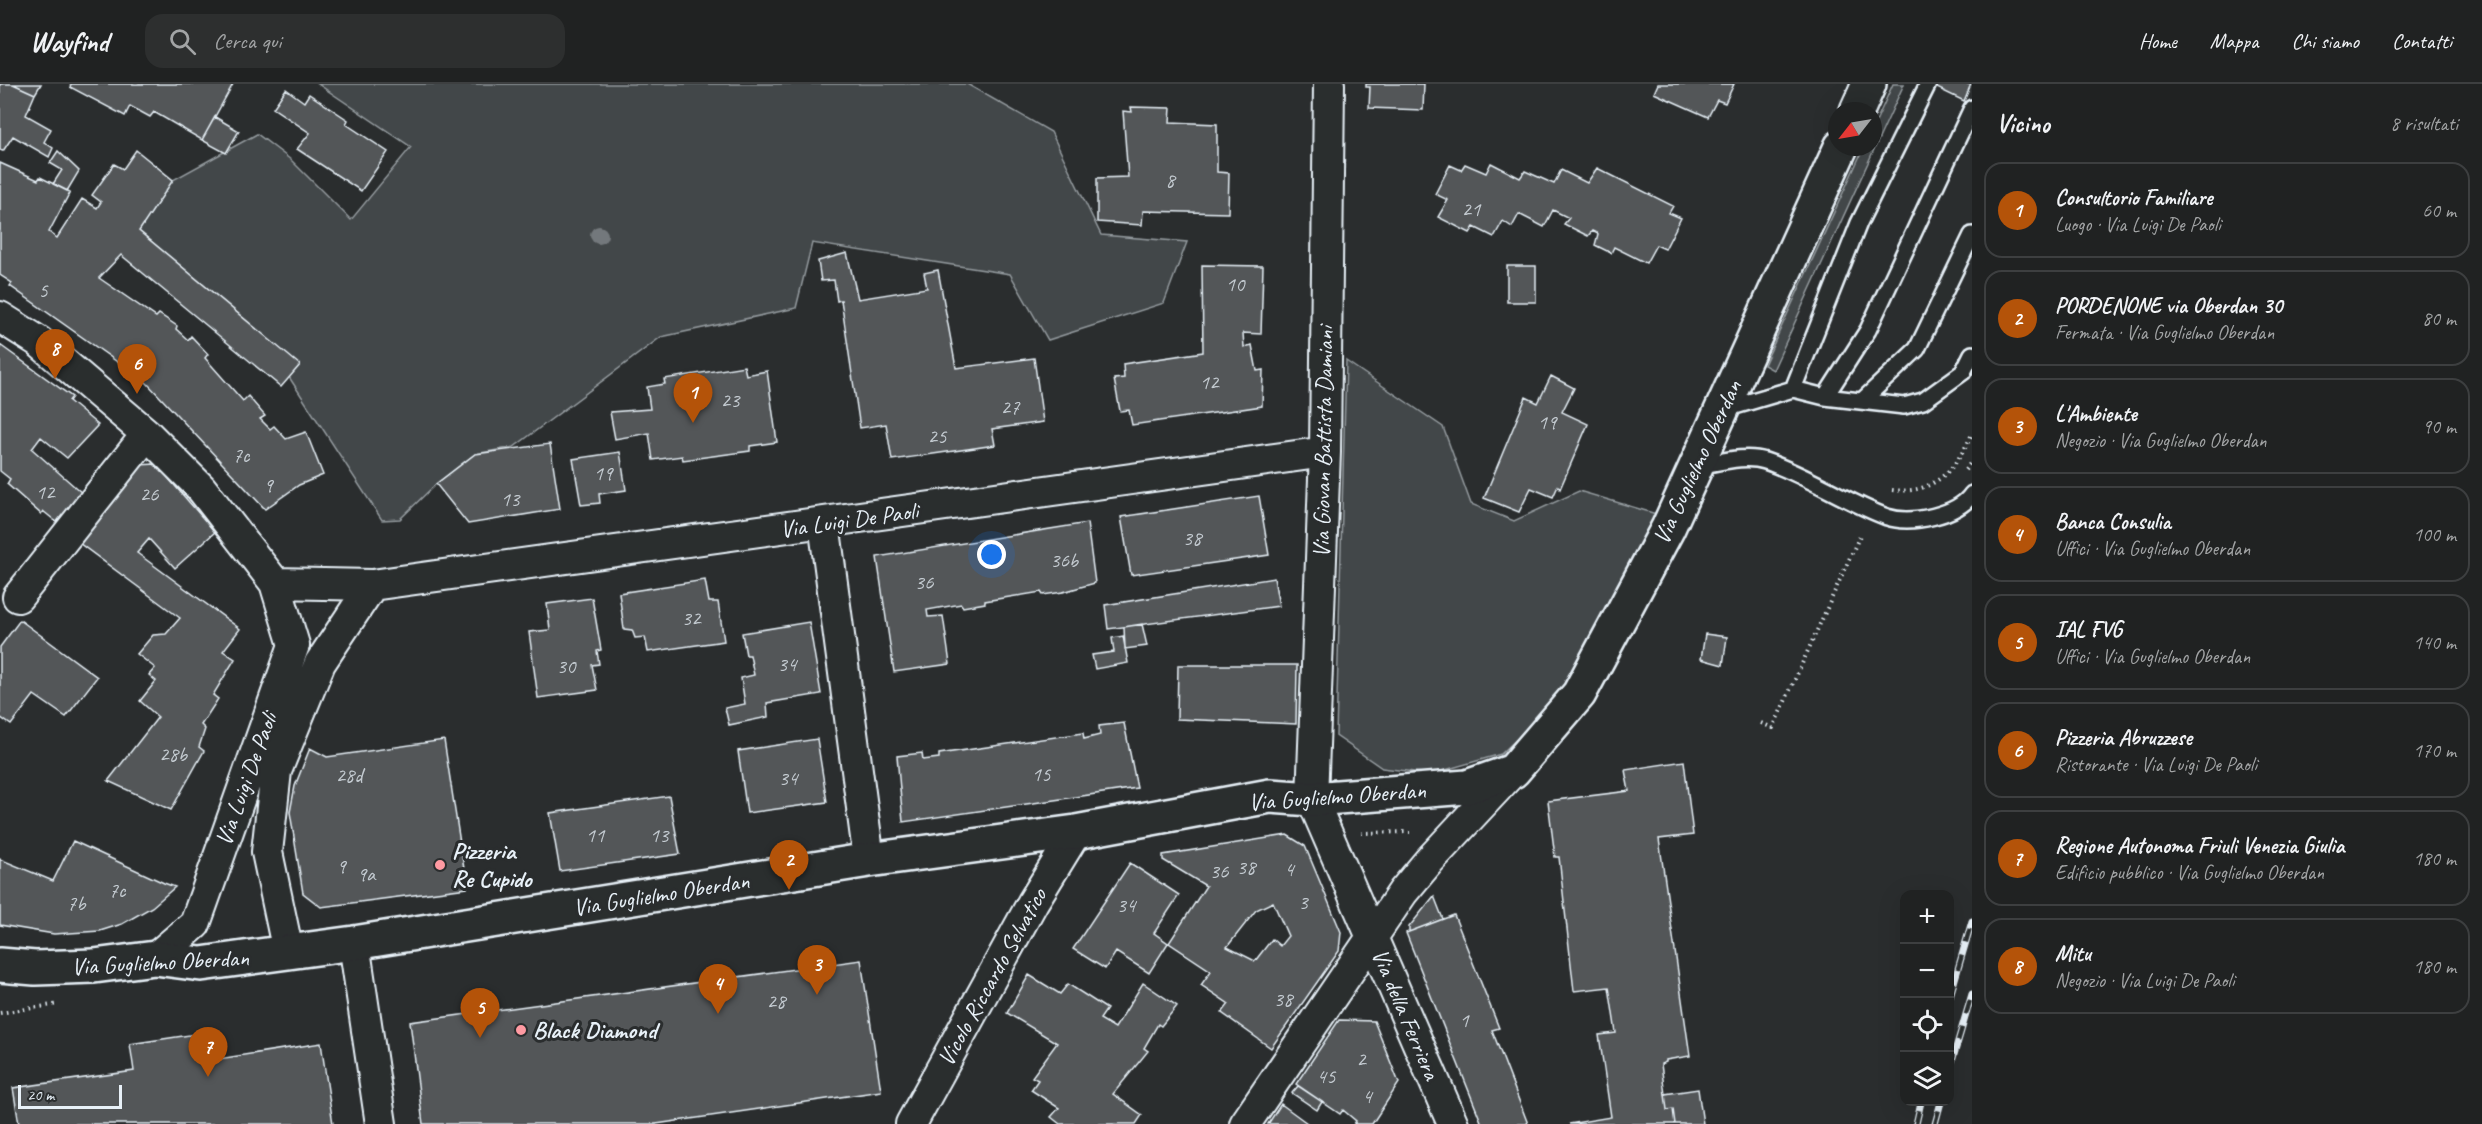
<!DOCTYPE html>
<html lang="it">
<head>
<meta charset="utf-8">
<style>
  :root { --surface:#202222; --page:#2d2f2f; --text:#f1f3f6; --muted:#a2a4a5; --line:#3d3f40; --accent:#b45309 }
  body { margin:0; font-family:Caveat,sans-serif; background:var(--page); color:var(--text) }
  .controls { position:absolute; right:18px; bottom:18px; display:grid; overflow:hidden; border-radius:12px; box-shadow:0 6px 24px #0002 }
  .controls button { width:54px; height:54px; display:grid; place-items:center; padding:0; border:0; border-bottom:2px solid var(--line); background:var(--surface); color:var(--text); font:30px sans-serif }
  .compass { position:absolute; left:1828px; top:18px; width:54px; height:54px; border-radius:50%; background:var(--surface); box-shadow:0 6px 24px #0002; rotate:239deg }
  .scale { position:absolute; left:18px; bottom:15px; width:104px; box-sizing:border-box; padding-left:6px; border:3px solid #e8f1f8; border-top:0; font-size:16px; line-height:21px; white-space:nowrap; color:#e8f1f8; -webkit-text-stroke:4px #2a2d2e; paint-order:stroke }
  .you { position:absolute; left:992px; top:471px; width:21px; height:21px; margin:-15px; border:4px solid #fff; border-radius:50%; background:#1a73e8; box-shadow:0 0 0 9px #1a73e833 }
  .badge { display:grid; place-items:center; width:39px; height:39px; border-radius:50%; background:var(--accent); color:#fff; font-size:20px; font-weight:700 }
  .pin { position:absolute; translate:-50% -50px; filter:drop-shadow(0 2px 3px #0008) }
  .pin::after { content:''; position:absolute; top:32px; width:21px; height:18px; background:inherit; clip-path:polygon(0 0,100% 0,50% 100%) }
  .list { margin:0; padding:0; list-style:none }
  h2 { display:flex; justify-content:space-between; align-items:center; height:78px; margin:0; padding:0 24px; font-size:26px }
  h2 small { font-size:20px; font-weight:400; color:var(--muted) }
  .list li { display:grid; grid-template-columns:39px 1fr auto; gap:18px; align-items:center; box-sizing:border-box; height:96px; margin:0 12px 12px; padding:0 12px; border:2px solid var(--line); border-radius:18px }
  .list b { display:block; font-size:22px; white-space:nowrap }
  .list p { margin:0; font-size:20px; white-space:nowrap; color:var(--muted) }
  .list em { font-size:20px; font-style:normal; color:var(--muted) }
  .icon { flex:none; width:33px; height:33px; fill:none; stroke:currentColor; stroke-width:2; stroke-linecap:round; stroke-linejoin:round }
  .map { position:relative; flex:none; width:1972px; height:1040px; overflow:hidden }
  header { display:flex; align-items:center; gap:36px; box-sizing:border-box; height:84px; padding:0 30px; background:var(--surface); border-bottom:2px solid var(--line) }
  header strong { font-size:28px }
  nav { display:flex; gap:33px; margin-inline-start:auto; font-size:21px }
  .search { width:420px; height:54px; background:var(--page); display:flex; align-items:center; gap:15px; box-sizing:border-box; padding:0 21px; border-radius:18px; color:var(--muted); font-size:22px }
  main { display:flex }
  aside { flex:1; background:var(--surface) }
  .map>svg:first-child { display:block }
  .green { fill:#424648; stroke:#959ca0; stroke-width:1.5 }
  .building { fill:#535759; stroke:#e8f1f8; stroke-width:1.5; fill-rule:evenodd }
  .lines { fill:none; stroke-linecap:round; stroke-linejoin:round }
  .lane-casing { stroke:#e8f1f8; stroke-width:20 }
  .street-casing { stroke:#e8f1f8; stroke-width:34 }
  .secondary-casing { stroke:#e8f1f8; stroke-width:38 }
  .path { stroke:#e8f1f8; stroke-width:4; stroke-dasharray:1.5 4.5; stroke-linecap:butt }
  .lane { stroke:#2a2d2e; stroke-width:15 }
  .street { stroke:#2a2d2e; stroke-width:30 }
  .secondary { stroke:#2a2d2e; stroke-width:33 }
  .rail-casing { stroke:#e8f1f8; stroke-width:7 }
  .rail { stroke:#2a2d2e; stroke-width:4.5; stroke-dasharray:14; stroke-linecap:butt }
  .tree { fill:#73787b }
  .poi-dot { fill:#ff9aa2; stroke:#2a2d2e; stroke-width:2 }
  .labels { text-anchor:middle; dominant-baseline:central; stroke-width:6; stroke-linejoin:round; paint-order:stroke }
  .number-label { font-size:21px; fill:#c3cad0 }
  .street-label { font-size:24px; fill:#e8f1f8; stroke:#2a2d2e }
  .poi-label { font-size:24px; font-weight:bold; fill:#e8f1f8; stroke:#2a2d2e; text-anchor:start }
</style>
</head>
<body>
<header>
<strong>Wayfind</strong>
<div class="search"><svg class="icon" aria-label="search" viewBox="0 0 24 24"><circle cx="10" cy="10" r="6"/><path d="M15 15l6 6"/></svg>Cerca qui</div>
<nav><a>Home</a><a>Mappa</a><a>Chi siamo</a><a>Contatti</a></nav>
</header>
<main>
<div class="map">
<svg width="1972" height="1040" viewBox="0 0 1972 1040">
  <rect width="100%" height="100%" fill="#2a2d2e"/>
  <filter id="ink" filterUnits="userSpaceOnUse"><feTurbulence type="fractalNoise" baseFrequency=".0167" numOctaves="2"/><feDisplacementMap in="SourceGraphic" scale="12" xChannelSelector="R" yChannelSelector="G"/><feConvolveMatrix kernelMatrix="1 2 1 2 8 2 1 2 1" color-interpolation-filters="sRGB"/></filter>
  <g filter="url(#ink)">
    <!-- green -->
    <path class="green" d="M318,0H967L1051,48L1101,151L1187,158L1164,219L1048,256L1010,190L812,159L796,224L661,253L514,363L475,370L436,400L400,435L382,436L289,293L299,281L139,147L173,96L257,50L291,76L351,136L411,63Z
      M1893,0H1904L1773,286L1764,281L1864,63H1873V44Z
      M1346,277L1443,343L1471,420L1514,437L1579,407L1663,432L1570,603L1501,670L1431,690L1382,684L1336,652Z"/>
    <!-- building -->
    <path class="building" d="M0,0H13L35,10L26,31L51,45L44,58L53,64L49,73L13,52L3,67L0,66Z
      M13,0H41L35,10Z
      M71,0H233L202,56L154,28L150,33L130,22L125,32L70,3Z
      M1366,0H1424L1423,26L1369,24L1370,3H1366Z
      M1658,0H1734L1725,19L1717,16L1708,33L1654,9Z
      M1939,0H1971L1964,17L1937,4Z
      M286,5L304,18L309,10L348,36L346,40L388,68L361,107L297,65L310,49L273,24Z
      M1131,23L1171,24L1170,38L1217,40V88L1229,89L1228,129L1143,127L1142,141L1097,138V94L1128,93L1123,27L1132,28Z
      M215,33L239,47L226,69L202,56Z
      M136,66L173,96L139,147L300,281L281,303L121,171L99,194L156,233L159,230L177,242L176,245L188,256L191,252L208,270L205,274L243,317L248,312L265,332L260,335L270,345L274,342L286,355L306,348L323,391L299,401L265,425L147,299L10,202L12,199L0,191V79L38,96L40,93L70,108L49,148L57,154L82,115L97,124L101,118L92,111L114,80L123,85Z
      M58,67L79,87L67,107L53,100L62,86L50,79Z
      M1491,79L1520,94L1525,87L1554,100L1561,86L1587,99L1597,84L1673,122L1669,129L1681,134L1665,165L1656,161L1646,179L1614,163L1611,169L1595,161L1598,150L1592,147L1588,152L1564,140L1569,134L1553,126L1544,143L1519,130L1512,143L1503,137L1494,153L1474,143L1470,149L1438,133L1448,116L1435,110L1450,81L1461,86L1465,80L1486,89Z
      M847,169L858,215L927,204L924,189L938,186L956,284L1034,274L1043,338L992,345L995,361L892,376L886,340L860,344L841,216L837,217L834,196L821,197L818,177Z
      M1202,181L1263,182L1261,250L1243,249L1244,263L1252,261L1257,287L1263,286L1262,322L1132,341L1129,326L1120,327L1114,295L1124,294L1123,280L1203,268Z
      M1507,182H1536V218H1507Z
      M0,261L72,313L69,317L98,341L67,374L41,353L32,365L82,409L59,440L43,427L41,430L7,400L10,395L0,387Z
      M744,282L746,291L767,287L777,358L750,362V367L683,376L682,372L653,376L649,349L615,355L610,328L650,325L647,303L665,300L664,295Z
      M1551,292L1574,304L1562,328L1588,340L1560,405L1558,402L1553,413L1531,404L1519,428L1484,414L1526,313L1538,319Z
      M550,360L560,425L468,440L436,400L475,370Z
      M620,368L626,406L599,410L600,419L581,421L573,375Z
      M156,380L215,448L175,484L149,455L137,469L240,545L223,567L235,575L213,611L218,615L201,641L205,645L199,663L204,667L171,726L108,697L158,633L140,617L156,597L149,591L155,584L137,570L153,551L166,550L180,534L79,459L138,381Z
      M1259,412L1269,471L1131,491L1121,433Z
      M1087,439L1095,499L1063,508L1043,511L1041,508L985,517V519L963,523L961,520L927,526L928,533L943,532L950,580L894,588L877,473Z
      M1274,494L1279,522L1108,545L1105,521Z
      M705,496L709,518H718L724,557L648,568L645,553L635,554L632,546L624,545L619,509Z
      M592,514L601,566L597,567L599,580L592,581L597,606L538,614L529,548L550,546L547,520Z
      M20,536L97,593L66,633L34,611L11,641L0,633V563Z
      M809,538L821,610L767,619L768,633L729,641L725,624L745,620L741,594L754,591L750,571H746L742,549Z
      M1142,540L1147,562L1125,565L1124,543Z
      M1705,550L1727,553L1723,581L1701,575Z
      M1123,552L1128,579L1095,585L1092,571L1114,568L1112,554Z
      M1178,581H1297L1296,640L1177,635Z
      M1124,639L1137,704L903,738L897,672L922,669L923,676L939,674V670L1083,649L1084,655L1100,651L1099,642Z
      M817,655L827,718L747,729L738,667Z
      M444,656L467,804L321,823L303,809L290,728L295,702L310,664L327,673Z
      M1684,677L1693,751L1659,755L1690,972L1666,976V978L1661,980L1667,1026L1673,1025L1675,1040H1569L1611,1033L1599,951L1616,949L1609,903L1574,907L1559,773H1555L1548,717L1629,707L1625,686Z
      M669,712L680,770L560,787L550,729Z
      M1287,751L1305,762L1341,848L1339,867L1271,964L1222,929L1229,920L1201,901L1211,887L1169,859L1206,802L1163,776V771ZM1273,818L1288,852L1280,862L1272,855L1255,877L1227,863L1256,826Z
      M73,757L164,799L175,803L152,823L122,840L100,847L54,850L0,841V775L53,797Z
      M1130,779L1179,811L1154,849L1168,859L1149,889L1116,868L1105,885L1073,865Z
      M1434,812L1443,835L1409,848V843Z
      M1454,831L1499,944L1492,946L1528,1040H1482L1406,849Z
      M861,876L881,1007L656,1040H423L410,938Z
      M1029,891L1060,910L1068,900L1107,925L1100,935L1115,944L1143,899L1177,922L1161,942L1158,940L1144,964L1148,967L1113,1010L1142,1031L1136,1040H1060L1051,1033L1059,1024L1031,1006L1038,996L1032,993L1057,959L1007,929Z
      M1339,936L1374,937L1399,999L1372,1040H1354L1356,1037L1343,1026L1340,1030L1296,1000Z
      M196,950L200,978L321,959L333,1040H19L13,1004L134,987L130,960Z
      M1298,1002L1322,1018L1317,1026L1292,1009Z
      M1698,1005L1703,1040H1675L1673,1025L1667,1026L1665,1010Z
      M1281,1020L1307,1039L1306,1040H1268Z"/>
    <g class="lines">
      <!-- lane casing -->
      <g class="lane-casing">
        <path id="lane" d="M1793,305L1825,313L1904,322L1923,317L1963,288L1972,270
          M1825,313L1868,246L1972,24
          M1864,315L1917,265L1972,151
          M1725,325L1793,305L1859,139L1928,0
          M1696,382C1717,379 1745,370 1765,377C1807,391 1846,418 1887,433C1911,441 1958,431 1972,410"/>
      </g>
      <!-- street casing -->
      <g class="street-casing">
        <path id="street" d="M1329,0L1325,368L1312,715L1453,1040
          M0,233L38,257L147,350L201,404L275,499L294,561L195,840L155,874
          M824,439L869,776
          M275,499L372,501L1325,368
          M18,513L147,350
          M354,859L381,1040
          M288,868L267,768L276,687L320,579L372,501
          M911,1040L1033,818L1076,748
          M1245,1040L1403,808L1429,777L1513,687"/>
      </g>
      <!-- secondary casing -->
      <g class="secondary-casing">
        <path id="secondary" d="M1857,27L1869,0
          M0,881L35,884L94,882L155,874L201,880L354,859L869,776L1076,748L1270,712L1312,715L1467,703L1513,687L1579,610L1668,444L1841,63"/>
      </g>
      <!-- path -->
      <path class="path" d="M1965,386L1972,377
        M1892,406C1934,411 1956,385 1972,350
        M1761,639L1773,644L1861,449
        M1361,749L1410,748
        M0,929L59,920"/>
      <!-- lane -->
      <use href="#lane" class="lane"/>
      <!-- street -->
      <use href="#street" class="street"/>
      <!-- secondary -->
      <use href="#secondary" class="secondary"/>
      <!-- rail casing -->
      <g class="rail-casing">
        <path id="rail" d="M1950,912L1972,837
          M1950,984L1972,910
          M1916,1040L1921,1018
          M1935,1040L1941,1018"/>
      </g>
      <!-- rail -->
      <use href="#rail" class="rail"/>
    </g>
    <!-- trees -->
    <circle class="tree" cx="599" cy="151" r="9"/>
  </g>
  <!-- markers -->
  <g class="poi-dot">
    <circle cx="440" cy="781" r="6"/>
    <circle cx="521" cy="946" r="6"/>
  </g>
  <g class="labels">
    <!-- number labels -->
    <g class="number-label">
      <text x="1170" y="96">8</text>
      <text x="1471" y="125">21</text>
      <text x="1235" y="200">10</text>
      <text x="43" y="206">5</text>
      <text x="1209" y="298">12</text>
      <text x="730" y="316">23</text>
      <text x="1010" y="323">27</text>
      <text x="1547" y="338">19</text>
      <text x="937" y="352">25</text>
      <text x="241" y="371">7c</text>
      <text x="603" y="389">19</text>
      <text x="268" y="401">9</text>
      <text x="45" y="408">12</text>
      <text x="149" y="410">26</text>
      <text x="510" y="415">13</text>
      <text x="1192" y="454">38</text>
      <text x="1064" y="476">36b</text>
      <text x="924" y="498">36</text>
      <text x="691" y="534">32</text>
      <text x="787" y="580">34</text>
      <text x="566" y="582">30</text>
      <text x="173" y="670">28b</text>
      <text x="1041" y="690">15</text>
      <text x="349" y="691">28d</text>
      <text x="788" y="694">34</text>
      <text x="595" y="751">11</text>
      <text x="659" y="751">13</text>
      <text x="341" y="782">9</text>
      <text x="1246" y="783">38</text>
      <text x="1289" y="785">4</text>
      <text x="1219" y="787">36</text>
      <text x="366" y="790">9a</text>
      <text x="117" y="806">7c</text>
      <text x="1303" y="818">3</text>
      <text x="76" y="819">7b</text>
      <text x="1126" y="821">34</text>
      <text x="1283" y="915">38</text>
      <text x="776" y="917">28</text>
      <text x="1464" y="936">1</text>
      <text x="1361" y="975">2</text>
      <text x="1326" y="992">45</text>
      <text x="1367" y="1012">4</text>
    </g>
    <!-- street labels -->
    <g class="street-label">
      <text transform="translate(1323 358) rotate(-89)">Via Giovan Battista Damiani</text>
      <text transform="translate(1697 378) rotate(-65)">Via Guglielmo Oberdan</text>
      <text transform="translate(849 436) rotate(-8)">Via Luigi De Paoli</text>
      <text transform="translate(246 695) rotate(-70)">Via Luigi De Paoli</text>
      <text transform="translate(1337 712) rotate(-4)">Via Guglielmo Oberdan</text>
      <text transform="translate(661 810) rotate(-9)">Via Guglielmo Oberdan</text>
      <text transform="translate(160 878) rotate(-3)">Via Guglielmo Oberdan</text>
      <text transform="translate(992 893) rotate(-61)">Vicolo Riccardo Selvatico</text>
      <text transform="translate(1406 930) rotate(67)">Via della Ferriera</text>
    </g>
    <!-- poi labels -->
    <g class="poi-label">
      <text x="452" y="767">Pizzeria<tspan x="452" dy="28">Re Cupido</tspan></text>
      <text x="533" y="946">Black Diamond</text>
    </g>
  </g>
</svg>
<div class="controls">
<button>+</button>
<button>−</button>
<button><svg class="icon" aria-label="locate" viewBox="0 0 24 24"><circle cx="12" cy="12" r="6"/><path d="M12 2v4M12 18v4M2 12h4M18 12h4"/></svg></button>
<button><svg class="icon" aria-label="layers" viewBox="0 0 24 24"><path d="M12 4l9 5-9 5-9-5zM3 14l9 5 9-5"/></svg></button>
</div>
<svg class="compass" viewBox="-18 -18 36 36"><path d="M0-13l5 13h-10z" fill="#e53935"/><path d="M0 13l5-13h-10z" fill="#a2a4a5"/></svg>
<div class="scale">20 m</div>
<div class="you"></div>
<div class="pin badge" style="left:693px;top:339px">1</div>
<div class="pin badge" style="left:789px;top:806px">2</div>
<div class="pin badge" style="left:817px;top:911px">3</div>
<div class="pin badge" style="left:718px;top:930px">4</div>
<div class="pin badge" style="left:480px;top:954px">5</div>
<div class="pin badge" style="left:137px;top:310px">6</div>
<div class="pin badge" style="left:208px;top:993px">7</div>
<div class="pin badge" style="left:55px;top:295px">8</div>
</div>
<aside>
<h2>Vicino<small>8 risultati</small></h2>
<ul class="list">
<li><span class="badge">1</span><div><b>Consultorio Familiare</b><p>Luogo · Via Luigi De Paoli</p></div><em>60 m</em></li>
<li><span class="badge">2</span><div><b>PORDENONE via Oberdan 30</b><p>Fermata · Via Guglielmo Oberdan</p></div><em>80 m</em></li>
<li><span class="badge">3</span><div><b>L'Ambiente</b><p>Negozio · Via Guglielmo Oberdan</p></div><em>90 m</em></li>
<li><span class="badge">4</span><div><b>Banca Consulia</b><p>Uffici · Via Guglielmo Oberdan</p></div><em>100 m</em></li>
<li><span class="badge">5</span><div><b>IAL FVG</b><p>Uffici · Via Guglielmo Oberdan</p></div><em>140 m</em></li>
<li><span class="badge">6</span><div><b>Pizzeria Abruzzese</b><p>Ristorante · Via Luigi De Paoli</p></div><em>170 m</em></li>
<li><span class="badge">7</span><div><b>Regione Autonoma Friuli Venezia Giulia</b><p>Edificio pubblico · Via Guglielmo Oberdan</p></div><em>180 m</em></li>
<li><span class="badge">8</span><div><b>Mitu</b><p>Negozio · Via Luigi De Paoli</p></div><em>180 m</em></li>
</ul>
</aside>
</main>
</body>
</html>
